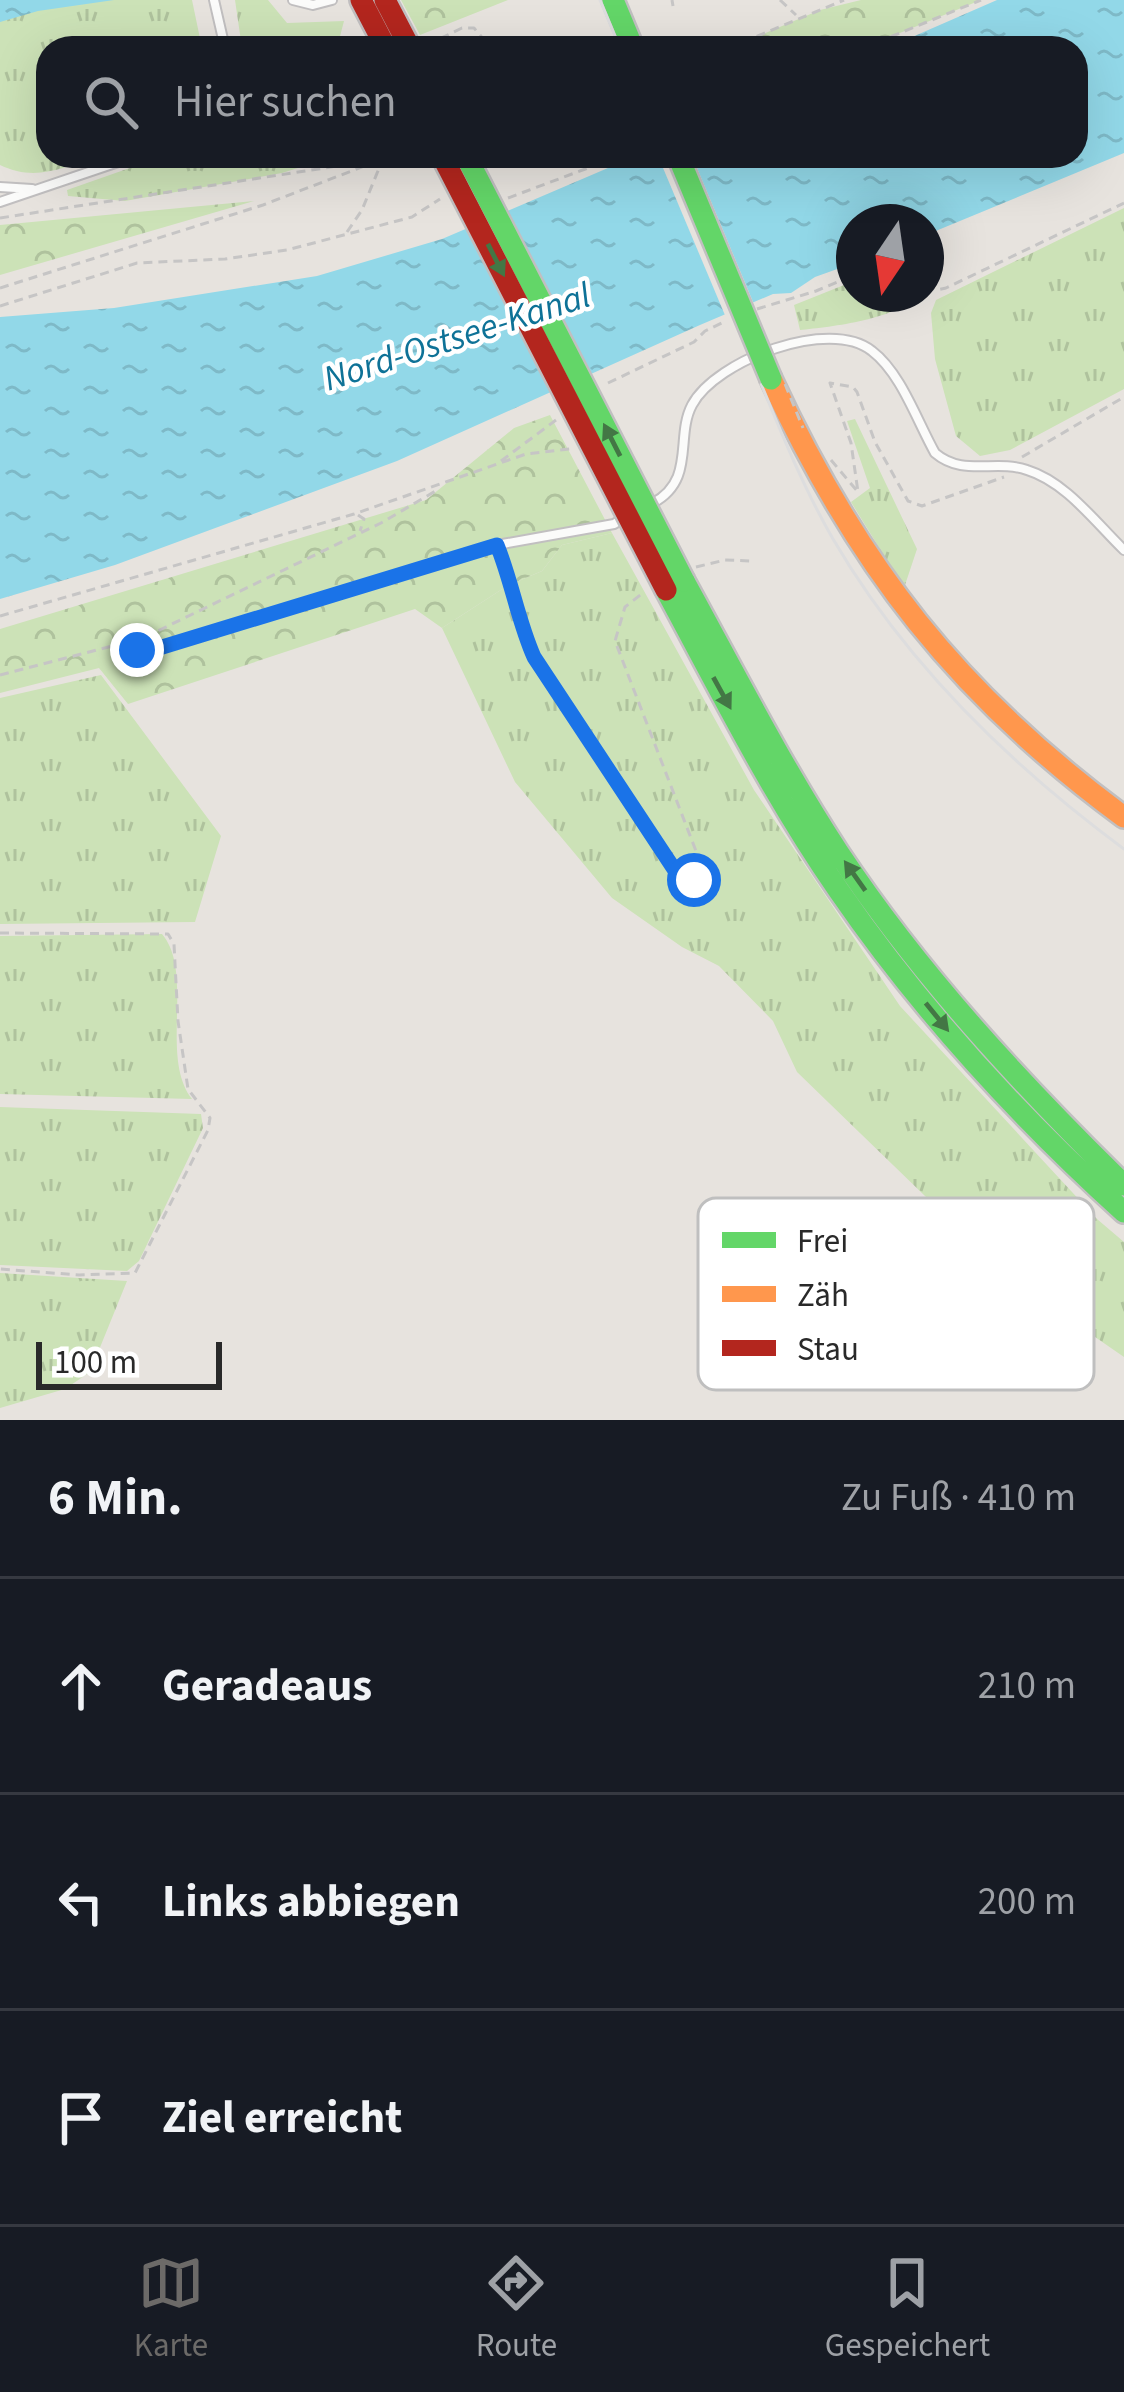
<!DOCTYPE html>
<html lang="de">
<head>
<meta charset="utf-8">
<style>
  :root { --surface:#171b24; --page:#20242c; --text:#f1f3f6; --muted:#9ea1a6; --line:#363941; --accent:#6c6a68 }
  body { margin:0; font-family:"Source Sans 3",sans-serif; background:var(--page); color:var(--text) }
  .compass { position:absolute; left:836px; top:204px; width:108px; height:108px; border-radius:50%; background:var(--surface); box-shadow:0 12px 48px #0002; rotate:193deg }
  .scale { position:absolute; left:36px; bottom:30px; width:186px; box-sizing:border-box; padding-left:12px; border:6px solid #292929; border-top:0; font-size:33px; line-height:42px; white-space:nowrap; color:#292929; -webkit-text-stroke:9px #fff; paint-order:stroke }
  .stop { position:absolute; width:36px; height:36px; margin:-27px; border:9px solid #1a73e8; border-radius:50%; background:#fff }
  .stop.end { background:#1a73e8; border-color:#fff; box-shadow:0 3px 12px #0008 }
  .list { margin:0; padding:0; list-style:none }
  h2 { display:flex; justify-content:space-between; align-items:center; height:156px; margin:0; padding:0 48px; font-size:51px }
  h2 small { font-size:39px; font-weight:400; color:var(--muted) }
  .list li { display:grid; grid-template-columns:78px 1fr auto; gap:36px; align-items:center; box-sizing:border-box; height:216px; padding:0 48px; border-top:3px solid var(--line) }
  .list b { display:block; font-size:45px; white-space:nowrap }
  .list em { font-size:39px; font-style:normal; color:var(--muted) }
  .icon { flex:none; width:66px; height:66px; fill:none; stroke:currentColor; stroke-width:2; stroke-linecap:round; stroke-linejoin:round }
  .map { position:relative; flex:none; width:1124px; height:1420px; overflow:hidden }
  .search { position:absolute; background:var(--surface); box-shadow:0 12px 48px #0002; left:36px; right:36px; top:36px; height:132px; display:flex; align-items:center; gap:30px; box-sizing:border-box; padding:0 42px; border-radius:36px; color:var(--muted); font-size:45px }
  .sheet { height:804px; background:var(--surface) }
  nav { display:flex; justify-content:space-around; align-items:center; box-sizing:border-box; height:168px; border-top:3px solid var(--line); background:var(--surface); font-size:33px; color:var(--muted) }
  nav a { display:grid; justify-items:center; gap:6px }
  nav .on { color:var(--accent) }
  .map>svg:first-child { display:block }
  .grass { fill:url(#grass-tufts) }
  .forest { fill:url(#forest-crowns) }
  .water { fill:url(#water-ripples) }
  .pier { fill:#e7e3de }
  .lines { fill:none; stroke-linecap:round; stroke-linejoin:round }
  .lane-casing { stroke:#c1bfc0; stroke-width:12 }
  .fast-casing { stroke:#c1bfc0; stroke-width:26 }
  .slow-casing { stroke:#c1bfc0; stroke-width:26 }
  .jam-casing { stroke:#c1bfc0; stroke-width:26 }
  .path { stroke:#c6c5c5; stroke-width:3; stroke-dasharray:9 6; stroke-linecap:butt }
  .lane { stroke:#fbfbfa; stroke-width:8 }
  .fast { stroke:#63d668; stroke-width:21 }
  .slow { stroke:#ff974d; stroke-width:21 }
  .jam { stroke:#b3261e; stroke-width:21 }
  .rail { stroke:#ddddde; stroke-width:3 }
  .fast-bridge-casing { stroke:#c1bfc0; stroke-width:26; stroke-linecap:butt }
  .jam-bridge-casing { stroke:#c1bfc0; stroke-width:26; stroke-linecap:butt }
  .path-bridge { stroke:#c6c5c5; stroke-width:3; stroke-dasharray:9 6; stroke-linecap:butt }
  .fast-bridge { stroke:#63d668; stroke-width:21 }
  .jam-bridge { stroke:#b3261e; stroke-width:21 }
  .oneway { fill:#437745 }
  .route { stroke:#1a73e8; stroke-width:15 }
  .labels { text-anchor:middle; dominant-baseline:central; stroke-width:9; stroke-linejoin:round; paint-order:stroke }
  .water-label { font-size:36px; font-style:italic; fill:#0e7297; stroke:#fff }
  .key { fill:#fff; stroke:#bfbfbf; stroke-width:3 }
  .key-label { font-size:33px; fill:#292929 }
</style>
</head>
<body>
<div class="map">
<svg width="1124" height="1420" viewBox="0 0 1124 1420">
  <defs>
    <pattern id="grass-tufts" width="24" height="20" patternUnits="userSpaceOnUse" patternTransform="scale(3)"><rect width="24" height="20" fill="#cce2b7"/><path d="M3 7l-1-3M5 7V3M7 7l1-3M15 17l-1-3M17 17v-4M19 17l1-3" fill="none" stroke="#afc29d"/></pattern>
    <pattern id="forest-crowns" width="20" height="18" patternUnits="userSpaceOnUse" patternTransform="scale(3)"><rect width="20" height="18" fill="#cce2b7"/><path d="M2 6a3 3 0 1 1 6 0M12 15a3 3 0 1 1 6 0" fill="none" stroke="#afc29d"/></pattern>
    <pattern id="water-ripples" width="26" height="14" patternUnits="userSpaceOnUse" patternTransform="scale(3)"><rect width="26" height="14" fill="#92d8e8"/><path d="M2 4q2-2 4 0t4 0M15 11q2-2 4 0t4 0" fill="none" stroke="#7eb9c7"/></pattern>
  </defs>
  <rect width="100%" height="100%" fill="#e7e3de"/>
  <!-- grass -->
  <path class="grass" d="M0,0H192L202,48H48V156H97C63,168 35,182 0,165Z
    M235,0H268L287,23L344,21L337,48H242Z
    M164,156H336L282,173L125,201L68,196L67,190Z
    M1124,208V389L1010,450L980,456L956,436L935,359L931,313L936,300Z
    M854,281V294H918C900,319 831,327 800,330L794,305Z
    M855,419L917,549L904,588L851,502L870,488L847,421Z
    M612,533L754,790L900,1006L1097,1219L1124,1242V1357L1069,1319L925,1196L797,1072L773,1021L719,966L682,947L612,898L515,782L442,628L507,586L542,571L562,545Z
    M101,675L221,836L195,922L0,924V698Z
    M162,934C195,973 159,1057 192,1099L0,1094V936Z
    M0,1107L201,1114L203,1128L139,1261L127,1271L0,1265Z
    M0,1273L127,1281L90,1372L65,1389L0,1408Z"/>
  <!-- forest -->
  <path class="forest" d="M401,0H508L420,35Z
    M861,0H981L863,48H730L820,10Z
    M254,201L0,275V225Z
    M550,415L612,533L562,545L542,571L507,586L442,628L415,609L128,704L99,668L0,693V629L426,500L514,428Z"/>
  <!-- water -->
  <path class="water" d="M0,0H114L38,11L0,22Z
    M997,0H1124V153L926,235V222H854V263L815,277L791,293L773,294L700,325L397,461L115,565L0,599V317L114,308L317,276L442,239L636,156H1076V48H887Z"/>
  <!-- pier -->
  <path class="pier" d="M658,156H692L756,309L727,320Z"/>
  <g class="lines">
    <!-- lane casing -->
    <g class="lane-casing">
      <path id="lane" d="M214,0L225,48
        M293,0L313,5L332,0
        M0,187L32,189
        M0,202L136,156
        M653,503C696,480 675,437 692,405C716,360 830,317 872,351C901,373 917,421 935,453C963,477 995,459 1027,470C1066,482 1095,522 1124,550
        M497,545L614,524L624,518"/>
    </g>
    <!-- fast casing -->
    <g class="fast-casing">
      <path id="fast" d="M613,0L633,48
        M684,581C734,672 781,765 838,852C919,974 1019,1082 1124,1185
        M666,590C721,692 773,796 839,891C921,1010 1017,1115 1124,1212"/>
    </g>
    <!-- slow casing -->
    <g class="slow-casing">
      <path id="slow" d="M771,379C857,565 958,695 1124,817"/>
    </g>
    <!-- jam casing -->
    <g class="jam-casing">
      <path id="jam" d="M361,0L386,48
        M385,0L410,48"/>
    </g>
    <!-- path -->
    <path class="path" d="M672,0L673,6
      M780,0L796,15
      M427,45L462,28H474L491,48
      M729,48L844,0
      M863,48L981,0
      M508,198L620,156
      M0,218L383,159L425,161
      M347,232L362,210L382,161
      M926,286L937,290L946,288L1124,203
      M0,288L263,205L375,162
      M0,306L137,263L225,259L287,250L412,217L440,199
      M757,309L816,291L854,275
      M608,383L694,342L705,331L726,321
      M1022,457L1124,397
      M831,460L858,492L851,443L830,383L853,387L857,392L875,442L908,501L922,506L1004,477
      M501,461L556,420
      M358,515L364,519L360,531
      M501,555C514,589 519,624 534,657L676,872L686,880L701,876V864L615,641L625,607L644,592
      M696,567L725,560L751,561
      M0,616L354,514L526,454L570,449
      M127,644L137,650L159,648L487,548
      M0,675L143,638L381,523L439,489
      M0,933L168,934L174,944L178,1021L188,1089L210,1118L208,1130L135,1273L79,1275L0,1269"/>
    <!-- lane -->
    <use href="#lane" class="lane"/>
    <!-- fast -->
    <use href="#fast" class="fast"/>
    <!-- slow -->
    <use href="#slow" class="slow"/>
    <!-- jam -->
    <use href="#jam" class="jam"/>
    <!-- rail -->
    <path class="rail" d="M600,0L620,48
      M665,156C696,229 726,302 757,374C780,430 803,487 833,539C906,664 1009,764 1124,849"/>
    <!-- fast-bridge casing -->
    <g class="fast-bridge-casing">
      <path id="fast-bridge" d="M466,156L684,581
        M678,156L771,379"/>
    </g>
    <!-- jam-bridge casing -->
    <g class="jam-bridge-casing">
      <path id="jam-bridge" d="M442,156L666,590"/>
    </g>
    <!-- path-bridge -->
    <path class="path-bridge" d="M785,384L803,428"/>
    <!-- fast-bridge -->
    <use href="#fast-bridge" class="fast-bridge"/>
    <!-- jam-bridge -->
    <use href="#jam-bridge" class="jam-bridge"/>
  </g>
  <!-- one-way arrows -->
  <defs><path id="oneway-solid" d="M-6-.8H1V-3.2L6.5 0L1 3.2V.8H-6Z" transform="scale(3)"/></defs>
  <g class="oneway">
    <use href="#oneway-solid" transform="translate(496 260) rotate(63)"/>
    <use href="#oneway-solid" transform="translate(612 440) rotate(-117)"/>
    <use href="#oneway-solid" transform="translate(722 693) rotate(61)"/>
    <use href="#oneway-solid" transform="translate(855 876) rotate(-125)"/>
    <use href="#oneway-solid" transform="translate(937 1017) rotate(51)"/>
  </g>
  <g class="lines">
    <!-- route -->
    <path class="route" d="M137,650L159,648L497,545C512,582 518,621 534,657L676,872L686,880H694"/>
  </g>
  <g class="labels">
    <!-- water labels -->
    <g class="water-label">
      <text transform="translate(457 337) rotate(-18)">Nord-Ostsee-Kanal</text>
    </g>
  </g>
  <!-- legend -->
  <rect x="698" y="1198" width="396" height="192" rx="18" class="key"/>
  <rect x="722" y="1232" width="54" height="16" fill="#63d668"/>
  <rect x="722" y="1286" width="54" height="16" fill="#ff974d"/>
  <rect x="722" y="1340" width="54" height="16" fill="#b3261e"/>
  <g class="key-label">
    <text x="797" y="1252">Frei</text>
    <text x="797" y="1306">Zäh</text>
    <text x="797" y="1360">Stau</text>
  </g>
</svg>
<svg class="compass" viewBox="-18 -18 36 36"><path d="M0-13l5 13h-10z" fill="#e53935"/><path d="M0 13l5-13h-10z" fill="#9ea1a6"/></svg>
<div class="scale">100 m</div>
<div class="stop" style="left:694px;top:880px"></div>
<div class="stop end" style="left:137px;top:650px"></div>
<div class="search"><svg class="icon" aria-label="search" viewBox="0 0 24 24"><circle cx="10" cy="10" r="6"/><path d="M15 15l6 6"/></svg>Hier suchen</div>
</div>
<section class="sheet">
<h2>6 Min.<small>Zu Fuß · 410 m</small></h2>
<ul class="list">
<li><svg class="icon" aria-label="ahead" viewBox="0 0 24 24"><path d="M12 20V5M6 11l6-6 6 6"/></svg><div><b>Geradeaus</b></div><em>210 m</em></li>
<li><svg class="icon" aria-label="left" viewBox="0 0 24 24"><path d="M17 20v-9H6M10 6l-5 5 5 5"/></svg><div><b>Links abbiegen</b></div><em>200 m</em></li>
<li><svg class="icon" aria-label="arrive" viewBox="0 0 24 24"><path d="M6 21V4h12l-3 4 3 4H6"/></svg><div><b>Ziel erreicht</b></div></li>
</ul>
</section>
<nav>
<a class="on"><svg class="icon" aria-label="map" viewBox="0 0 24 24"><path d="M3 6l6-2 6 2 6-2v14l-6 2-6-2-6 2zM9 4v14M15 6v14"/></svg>Karte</a>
<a><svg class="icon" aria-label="directions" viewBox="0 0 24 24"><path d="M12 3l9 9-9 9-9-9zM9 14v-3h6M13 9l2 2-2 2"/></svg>Route</a>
<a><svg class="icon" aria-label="saved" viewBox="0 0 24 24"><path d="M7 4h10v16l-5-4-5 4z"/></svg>Gespeichert</a>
</nav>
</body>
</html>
